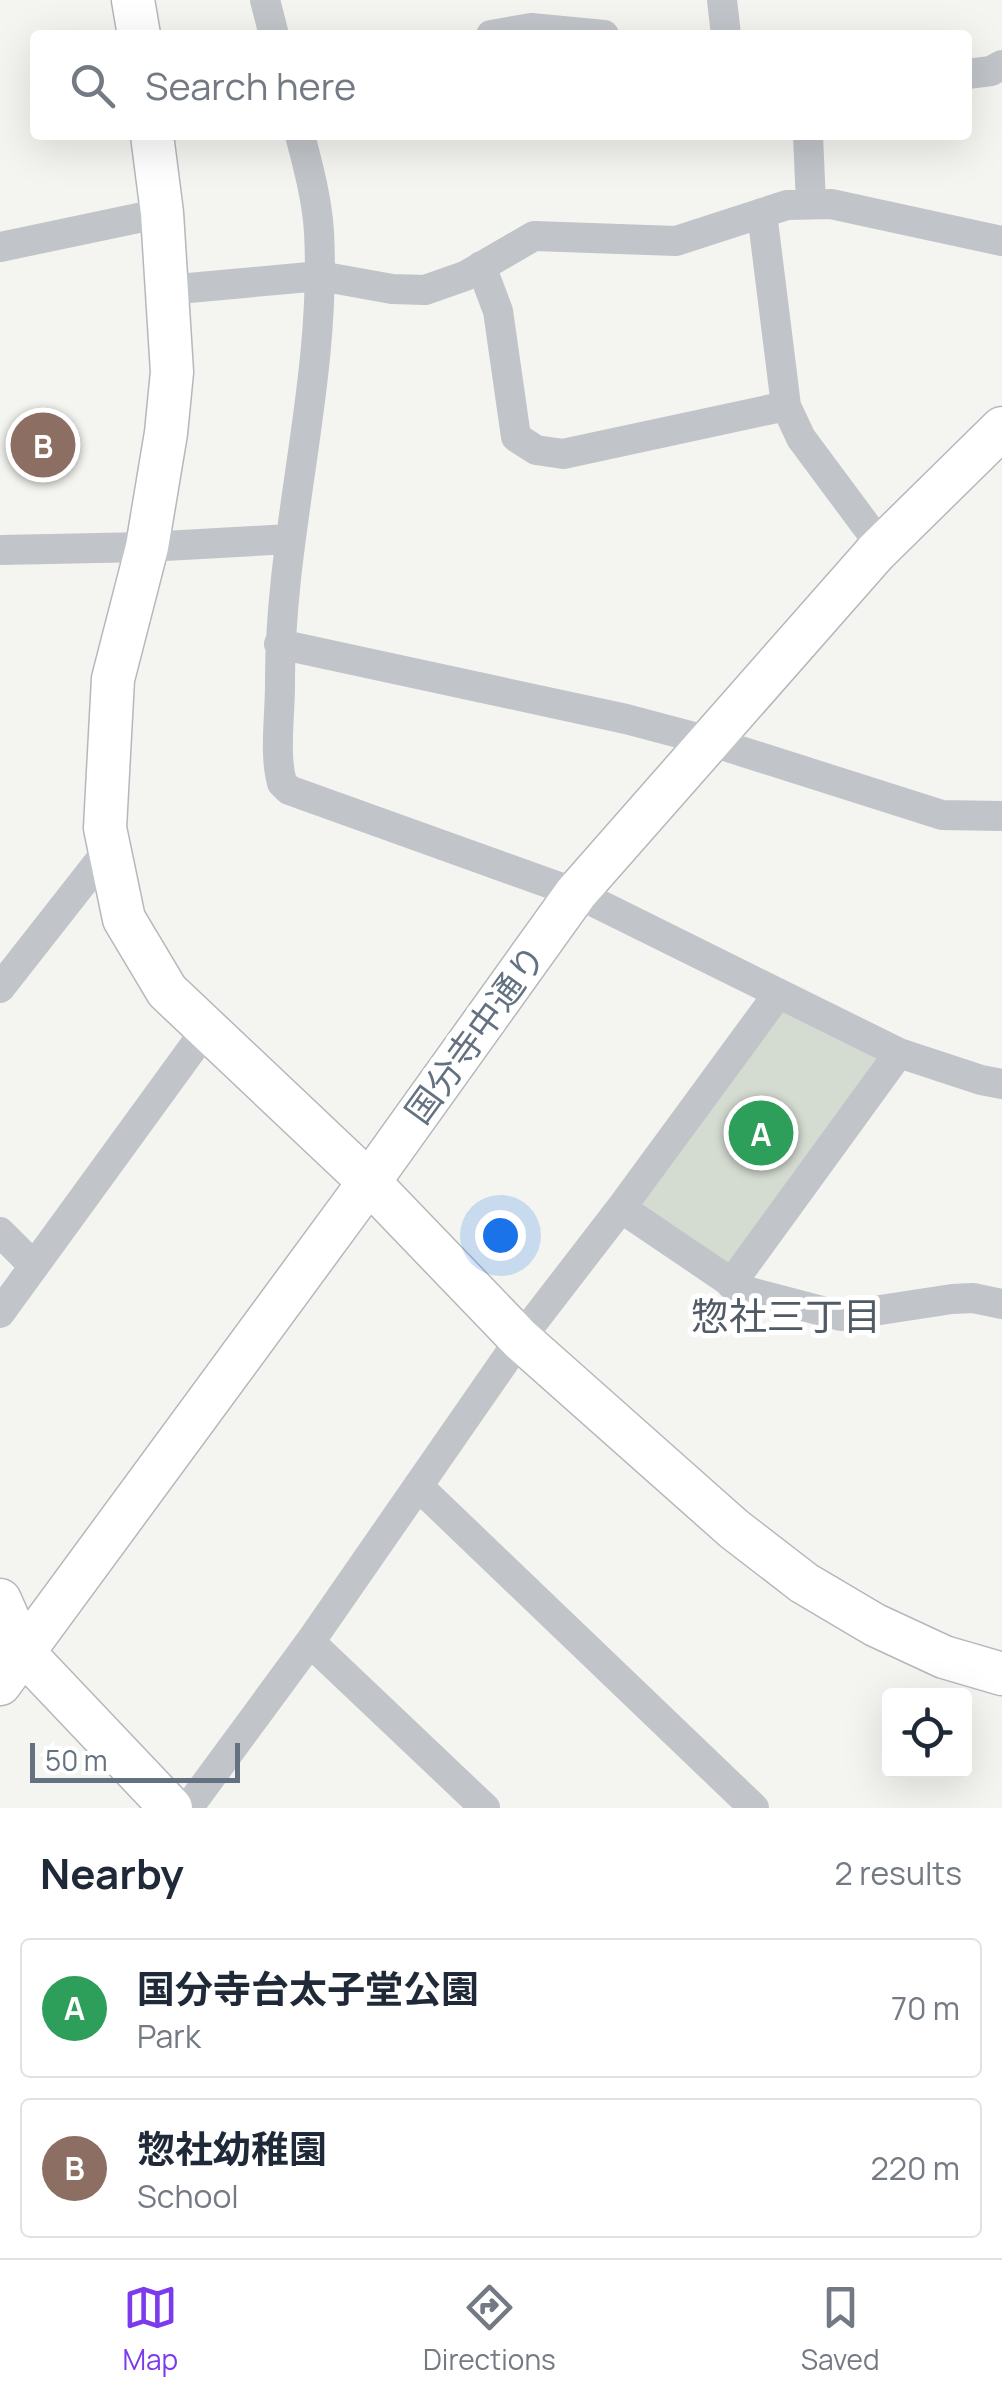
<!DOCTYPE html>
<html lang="en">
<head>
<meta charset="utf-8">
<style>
  :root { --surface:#fff; --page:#f6f6f7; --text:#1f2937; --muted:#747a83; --line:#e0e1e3; --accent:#7c3aed }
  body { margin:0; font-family:Manrope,"Noto Sans JP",sans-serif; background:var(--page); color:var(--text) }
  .controls { position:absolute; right:30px; bottom:30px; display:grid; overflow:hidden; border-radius:10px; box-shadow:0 10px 40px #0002 }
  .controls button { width:90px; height:90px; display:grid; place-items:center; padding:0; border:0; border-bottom:2px solid var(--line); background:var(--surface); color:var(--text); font:50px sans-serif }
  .scale { position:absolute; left:30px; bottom:25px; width:210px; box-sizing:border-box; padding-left:10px; border:5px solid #637181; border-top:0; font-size:28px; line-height:35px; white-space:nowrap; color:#637181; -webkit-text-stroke:8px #fff; paint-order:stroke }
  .you { position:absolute; left:500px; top:1235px; width:35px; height:35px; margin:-25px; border:8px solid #fff; border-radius:50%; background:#1a73e8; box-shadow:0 0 0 15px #1a73e833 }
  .badge { display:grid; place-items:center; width:65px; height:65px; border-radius:50%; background:var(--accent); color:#fff; font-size:32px; font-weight:700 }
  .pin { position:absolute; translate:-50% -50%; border:5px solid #fff; box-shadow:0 2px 10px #0006 }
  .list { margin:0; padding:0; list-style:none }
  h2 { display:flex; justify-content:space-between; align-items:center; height:130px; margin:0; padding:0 40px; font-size:42px }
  h2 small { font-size:32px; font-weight:400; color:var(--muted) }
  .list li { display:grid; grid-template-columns:65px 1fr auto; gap:30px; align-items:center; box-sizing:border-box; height:140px; margin:0 20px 20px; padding:0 20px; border:2px solid var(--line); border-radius:10px }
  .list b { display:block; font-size:38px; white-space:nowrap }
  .list p { margin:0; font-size:32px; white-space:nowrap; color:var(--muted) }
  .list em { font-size:32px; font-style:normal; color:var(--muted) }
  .icon { flex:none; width:55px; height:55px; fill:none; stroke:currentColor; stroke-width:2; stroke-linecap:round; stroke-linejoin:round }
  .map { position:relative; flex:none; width:1002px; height:1808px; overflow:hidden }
  .search { position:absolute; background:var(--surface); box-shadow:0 10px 40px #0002; left:30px; right:30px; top:30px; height:110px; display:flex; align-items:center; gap:25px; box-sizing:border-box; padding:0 35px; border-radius:10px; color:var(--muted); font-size:38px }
  .sheet { height:450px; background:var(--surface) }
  nav { display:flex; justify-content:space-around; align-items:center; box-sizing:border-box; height:140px; border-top:2px solid var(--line); background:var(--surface); font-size:28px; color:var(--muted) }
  nav a { display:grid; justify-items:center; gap:5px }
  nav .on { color:var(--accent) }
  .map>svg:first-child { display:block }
  .green { fill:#d4dbd1 }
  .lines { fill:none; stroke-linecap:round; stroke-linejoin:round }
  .secondary-casing { stroke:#b4b8bc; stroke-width:45 }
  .street { stroke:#c1c4c8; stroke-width:30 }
  .secondary { stroke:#fff; stroke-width:42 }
  .labels { text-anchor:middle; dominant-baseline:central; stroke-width:10; stroke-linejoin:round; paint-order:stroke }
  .street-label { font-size:35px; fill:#637181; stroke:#fff }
  .neighbourhood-label { font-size:38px; fill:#515b66; stroke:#fff }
</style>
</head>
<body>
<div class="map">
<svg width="1002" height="1808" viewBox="0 0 1002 1808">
  <rect width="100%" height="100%" fill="#f4f4f0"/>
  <!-- green -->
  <path class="green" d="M788,1011L879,1053L883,1062L732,1269L640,1203L778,1013Z"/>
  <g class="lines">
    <!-- secondary casing -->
    <g class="secondary-casing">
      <path id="secondary" d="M133,0L139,35
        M152,135L162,213L172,372L166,433L147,547L113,679L105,828L124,919L167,991L369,1182L520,1339L734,1529L804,1583L875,1625L944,1657L1002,1674
        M0,1600L23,1652L171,1808
        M0,1684L369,1182L576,893L876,552L1002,428"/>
    </g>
    <!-- street -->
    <path class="street" d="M265,0L274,35
      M722,0L726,35
      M491,35L531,28L604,35
      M967,74L991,71L1002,65
      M300,135C308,166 317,199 319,232C327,384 279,533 280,685C280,716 274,754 282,783L289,790L576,893L899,1053L981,1080L1002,1084
      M808,135L811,204
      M762,213L786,406L801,438L882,547
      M0,247L162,213
      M481,266L498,311L516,437L536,450L563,454L786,406
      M167,290L320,276L392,289L425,290L465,276L534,236L676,241L787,205L831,204L1002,241
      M0,550L147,547L289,539
      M279,644L626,719L709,741L942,815L1002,816
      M0,988L109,849
      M621,1208L742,1290L841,1316L952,1299L973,1298L1002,1304
      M0,1232L34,1266
      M731,1284L899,1053
      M0,1313L208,1027
      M418,1486L754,1808
      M310,1642L485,1808
      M188,1808L310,1642L520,1339L621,1208L778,994"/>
    <!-- secondary -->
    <use href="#secondary" class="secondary"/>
  </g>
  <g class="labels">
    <!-- street labels -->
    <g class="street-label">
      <text transform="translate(475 1034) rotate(-54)">国分寺中通り</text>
    </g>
    <!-- neighbourhood labels -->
    <g class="neighbourhood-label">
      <text x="786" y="1315">惣社三丁目</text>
    </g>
  </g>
</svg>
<div class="controls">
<button><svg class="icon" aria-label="locate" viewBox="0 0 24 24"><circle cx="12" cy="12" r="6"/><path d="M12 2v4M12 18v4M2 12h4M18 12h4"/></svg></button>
</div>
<div class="scale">50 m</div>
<div class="you"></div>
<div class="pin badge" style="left:761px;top:1133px;background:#2e9e5b">A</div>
<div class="pin badge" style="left:43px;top:445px;background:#8d6e63">B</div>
<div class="search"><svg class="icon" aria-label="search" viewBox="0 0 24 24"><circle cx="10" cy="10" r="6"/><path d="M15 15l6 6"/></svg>Search here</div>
</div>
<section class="sheet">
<h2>Nearby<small>2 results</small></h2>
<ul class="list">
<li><span class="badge" style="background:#2e9e5b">A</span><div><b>国分寺台太子堂公園</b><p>Park</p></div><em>70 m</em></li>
<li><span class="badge" style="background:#8d6e63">B</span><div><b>惣社幼稚園</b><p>School</p></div><em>220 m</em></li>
</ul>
</section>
<nav>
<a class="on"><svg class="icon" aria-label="map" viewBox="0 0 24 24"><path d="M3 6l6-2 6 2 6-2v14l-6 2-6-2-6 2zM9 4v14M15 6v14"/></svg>Map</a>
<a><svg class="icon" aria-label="directions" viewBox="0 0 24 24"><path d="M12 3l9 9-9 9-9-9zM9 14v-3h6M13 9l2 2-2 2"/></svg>Directions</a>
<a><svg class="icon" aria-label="saved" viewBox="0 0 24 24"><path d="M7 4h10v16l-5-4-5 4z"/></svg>Saved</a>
</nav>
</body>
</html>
